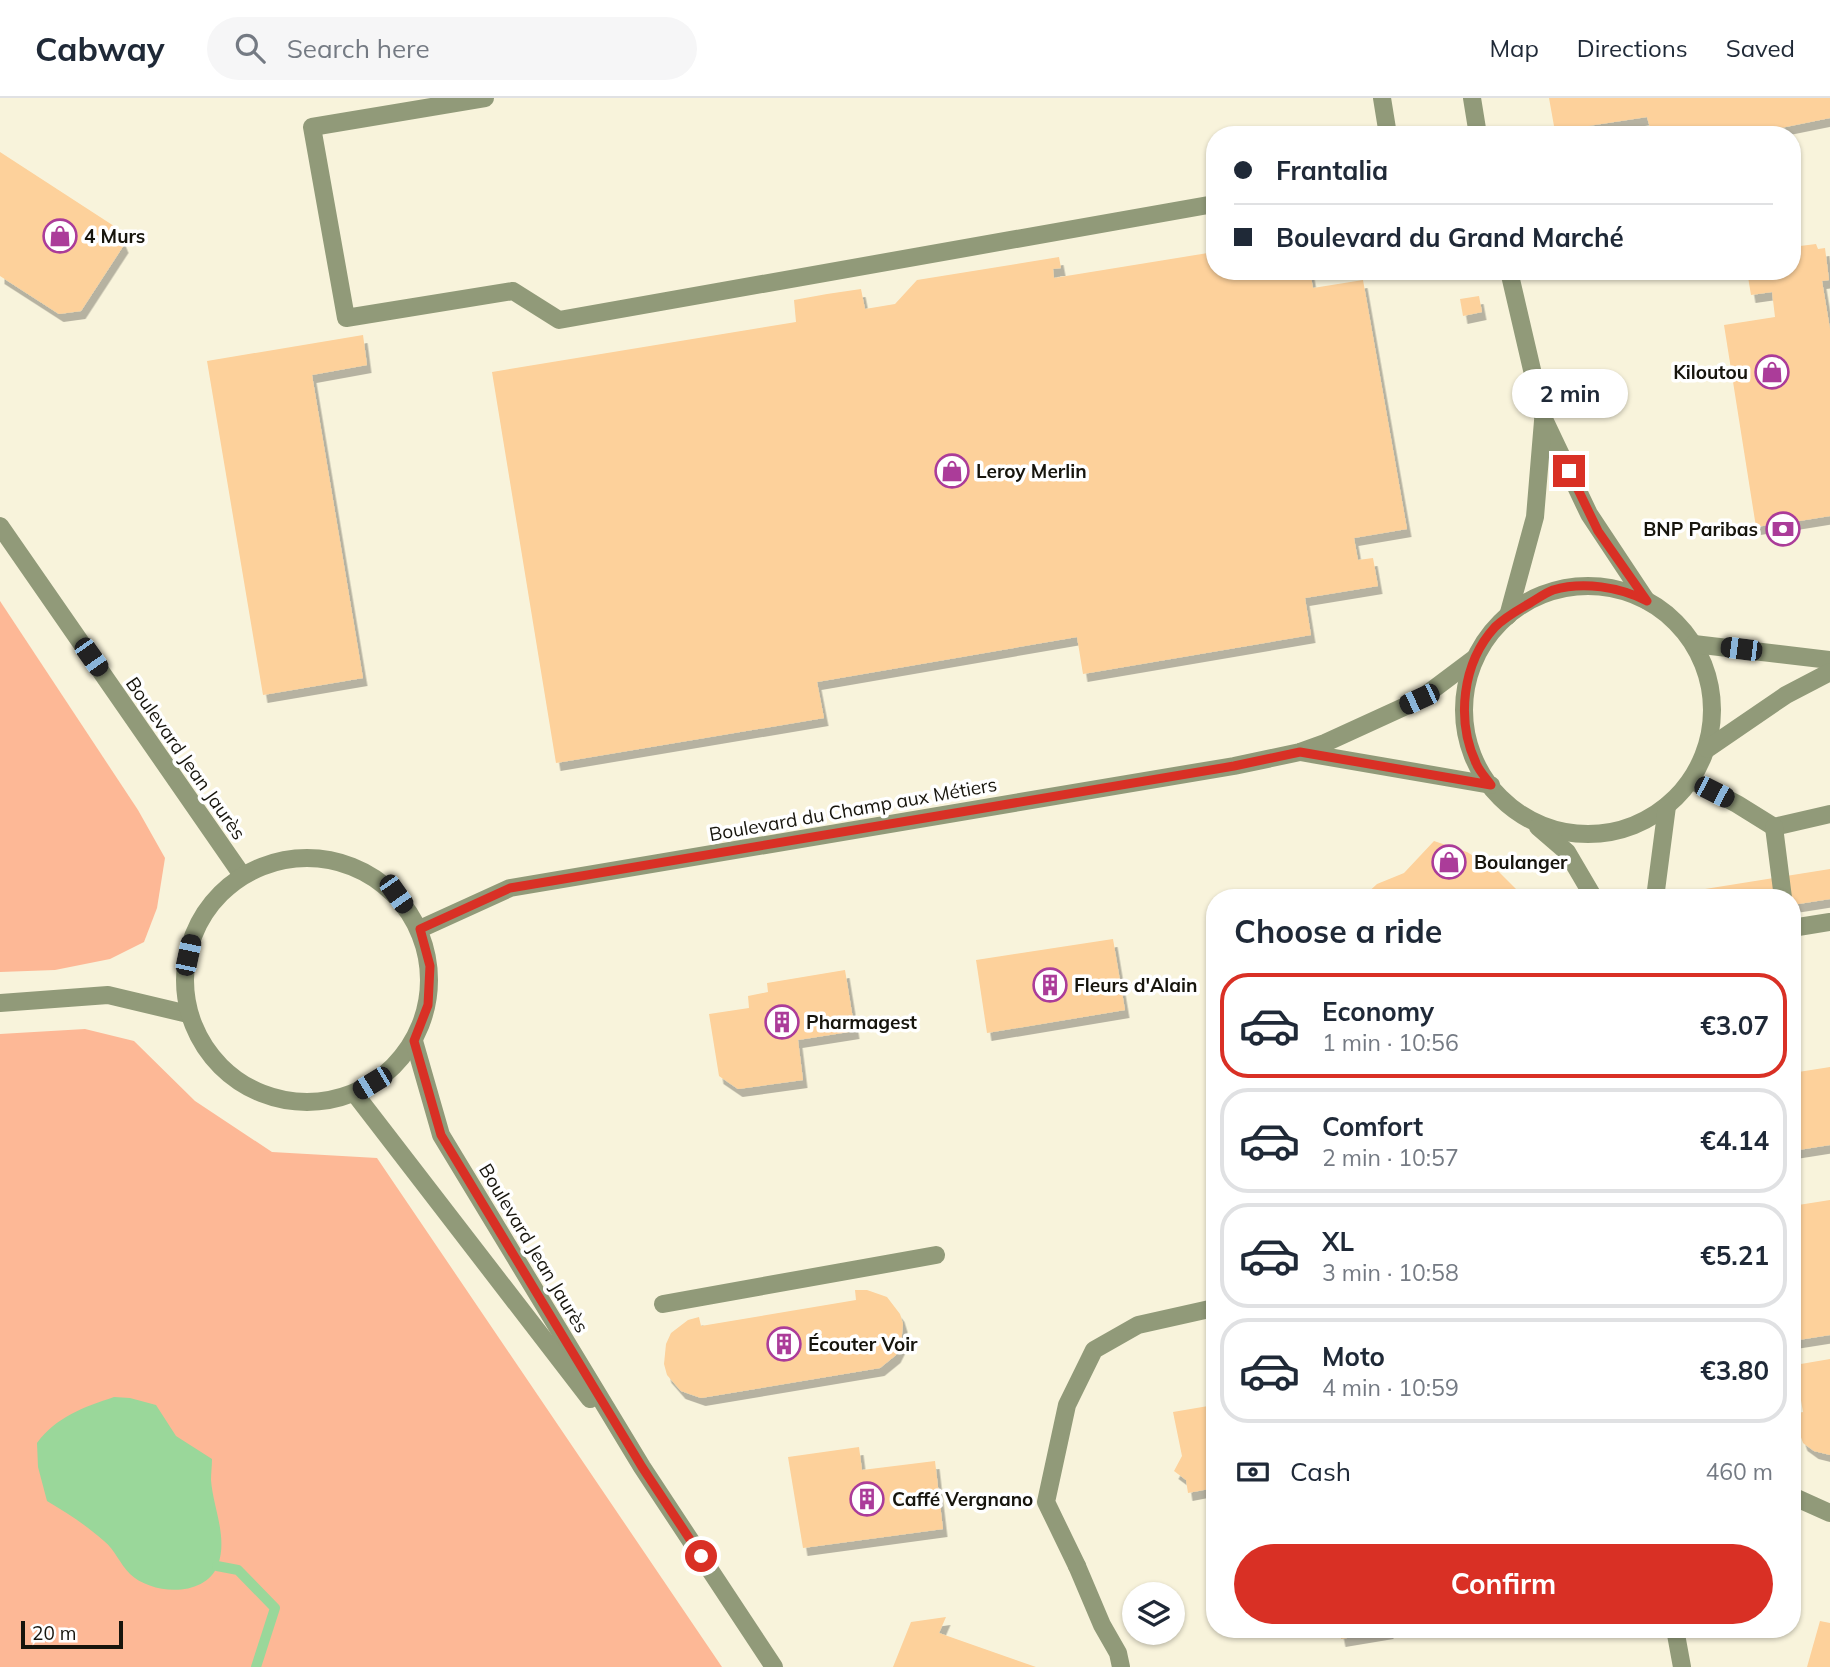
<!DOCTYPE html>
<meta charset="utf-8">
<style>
body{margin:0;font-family:Mulish,sans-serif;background:#f6f6f7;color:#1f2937;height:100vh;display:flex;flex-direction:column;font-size:26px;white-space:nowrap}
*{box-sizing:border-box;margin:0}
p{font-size:23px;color:#747a83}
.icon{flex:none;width:38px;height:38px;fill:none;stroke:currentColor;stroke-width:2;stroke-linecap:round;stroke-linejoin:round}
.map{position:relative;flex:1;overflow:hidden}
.side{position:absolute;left:1206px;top:791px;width:595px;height:749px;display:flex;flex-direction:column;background:#fff;border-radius:28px;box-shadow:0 2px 5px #0004}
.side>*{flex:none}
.banner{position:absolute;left:1206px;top:28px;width:595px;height:154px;border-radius:28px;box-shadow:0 2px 5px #0004;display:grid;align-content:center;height:154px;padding:0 28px;background:#fff}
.fabs{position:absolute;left:1122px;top:1484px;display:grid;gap:14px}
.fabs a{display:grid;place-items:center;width:63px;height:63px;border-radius:50%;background:#fff;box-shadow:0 2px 5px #0004;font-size:35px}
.scale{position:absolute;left:21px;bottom:18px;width:102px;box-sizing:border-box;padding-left:7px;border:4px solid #17150d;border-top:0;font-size:19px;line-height:24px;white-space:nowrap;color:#17150d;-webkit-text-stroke:5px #fff;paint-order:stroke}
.end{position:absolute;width:32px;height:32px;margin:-16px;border:9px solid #d93025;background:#fff;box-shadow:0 0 0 4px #fff}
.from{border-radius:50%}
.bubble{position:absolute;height:49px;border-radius:24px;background:#fff;box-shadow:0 2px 5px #0004;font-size:23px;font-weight:700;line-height:49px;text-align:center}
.car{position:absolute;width:21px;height:42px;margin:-21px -10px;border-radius:9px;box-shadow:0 0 5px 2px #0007;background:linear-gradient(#222 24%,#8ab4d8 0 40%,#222 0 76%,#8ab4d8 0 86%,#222 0)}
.banner b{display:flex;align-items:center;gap:24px;height:66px;font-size:26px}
.banner b+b{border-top:2px solid #e0e1e3}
.banner i{width:18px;height:18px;background:#1f2937}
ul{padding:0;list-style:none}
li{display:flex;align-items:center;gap:21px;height:105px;margin:0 14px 10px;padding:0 14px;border:4px solid #e0e1e3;border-radius:28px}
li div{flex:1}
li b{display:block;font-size:26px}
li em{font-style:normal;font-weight:700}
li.on{border-color:#d93025}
li>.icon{width:63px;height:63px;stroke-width:1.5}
h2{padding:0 28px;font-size:32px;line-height:84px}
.pay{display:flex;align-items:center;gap:18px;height:77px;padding:0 28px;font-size:26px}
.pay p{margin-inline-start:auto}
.action{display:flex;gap:14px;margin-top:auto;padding:14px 28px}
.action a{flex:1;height:80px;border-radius:42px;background:#d93025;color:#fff;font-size:28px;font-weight:700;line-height:80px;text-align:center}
header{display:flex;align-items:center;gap:42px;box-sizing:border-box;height:98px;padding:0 35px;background:#fff;border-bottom:2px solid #e0e1e3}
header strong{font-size:33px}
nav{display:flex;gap:38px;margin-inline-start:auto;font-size:24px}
.search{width:490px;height:63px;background:#f6f6f7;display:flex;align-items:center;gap:18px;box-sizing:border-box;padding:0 24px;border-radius:38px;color:#747a83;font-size:26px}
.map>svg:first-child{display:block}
.green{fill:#fdb896}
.water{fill:#9ad79a}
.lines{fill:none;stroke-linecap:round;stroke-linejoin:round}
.stream{stroke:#9ad79a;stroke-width:10}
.building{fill:#fdd19b;filter:url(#shadow)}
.service{stroke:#919a79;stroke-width:18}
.minor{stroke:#919a79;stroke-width:18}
.tertiary{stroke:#919a79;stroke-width:18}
.route{stroke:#d93025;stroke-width:9}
.labels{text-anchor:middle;stroke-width:7;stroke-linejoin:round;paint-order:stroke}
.poi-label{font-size:19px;font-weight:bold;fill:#17150d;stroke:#fff;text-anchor:start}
.street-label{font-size:19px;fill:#17150d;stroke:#fff}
</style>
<header>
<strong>Cabway</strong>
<div class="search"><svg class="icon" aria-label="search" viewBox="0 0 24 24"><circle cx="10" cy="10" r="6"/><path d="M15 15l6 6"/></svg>Search here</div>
<nav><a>Map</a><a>Directions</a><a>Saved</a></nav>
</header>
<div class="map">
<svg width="1830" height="1569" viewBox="0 0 1830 1569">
<defs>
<filter id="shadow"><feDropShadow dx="4.5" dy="8" stdDeviation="0" flood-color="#0004"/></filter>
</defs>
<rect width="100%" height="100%" fill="#f8f3db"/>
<g class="green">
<polygon points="0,503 138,712 165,760 157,810 144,844 110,861 55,872 0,874"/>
<polygon points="85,931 134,943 195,1003 272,1054 377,1060 722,1569 0,1569 0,936"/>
</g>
<path class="water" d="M114,1299L130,1300L156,1307L176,1338L212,1361C212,1368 211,1375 211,1382C213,1409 228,1439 218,1467C205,1500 152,1497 130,1476C120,1466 115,1452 104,1443C86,1427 67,1415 47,1403L38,1369L37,1345C56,1319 84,1309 114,1299Z"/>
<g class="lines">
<polyline class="stream" points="217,1468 238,1472 275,1510 256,1569"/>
</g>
<g class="building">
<polygon points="1549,0 1830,0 1830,20 1771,32 1650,30 1647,19 1588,28 1554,28"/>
<polygon points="0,54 117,130 124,147 81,213 59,216 0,178"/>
<polygon points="1816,146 1818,151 1825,150 1829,182 1822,183 1830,231 1830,418 1793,424 1794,429 1791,434 1775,437 1770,433 1769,427 1756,429 1724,227 1775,219 1772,194 1751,197 1747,173 1792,173 1792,149"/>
<polygon points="1214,154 1214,173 1310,173 1313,190 1363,182 1407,431 1354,440 1358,462 1373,460 1378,488 1305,500 1311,537 1083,576 1077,539 817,584 824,620 556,665 492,274 796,224 794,202 827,196 861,191 865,211 895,206 917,182 1059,159 1061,170 1053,171 1054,180"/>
<polygon points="1479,198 1482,214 1463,218 1460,201"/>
<polygon points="363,237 367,267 312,277 363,580 263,597 207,263"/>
<polygon points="1434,743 1467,754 1499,774 1525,800 1362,800 1377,786 1404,775"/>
<polygon points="1830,771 1830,801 1792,807 1792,800 1706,800 1705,791"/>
<polygon points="1113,841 1125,912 987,935 976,862"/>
<polygon points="845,872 855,933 798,942 803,982 738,991 719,978 709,916 749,910 748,898 768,894 767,885"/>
<polygon points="1830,969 1830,1047 1792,1053 1792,975"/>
<polygon points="1830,1102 1830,1237 1792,1243 1792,1139 1797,1139 1792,1108"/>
<polygon points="855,1192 867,1192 887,1199 900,1216 903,1226 901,1247 896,1257 880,1270 701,1300 681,1293 667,1277 664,1266 666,1246 671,1235 688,1222 699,1219 701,1228 856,1202"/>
<polygon points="1830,1261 1830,1357 1814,1353 1803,1345 1793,1316 1803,1314 1795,1267"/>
<polygon points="1214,1307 1214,1390 1188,1395 1186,1382 1174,1373 1182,1358 1173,1314"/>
<polygon points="859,1349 862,1372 935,1363 943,1431 803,1450 788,1359"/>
<polygon points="946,1519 939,1535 1036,1569 893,1569 911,1524"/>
<polygon points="1820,1523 1830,1525 1830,1569 1807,1569"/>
<polygon points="1339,1531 1389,1531 1389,1533 1341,1541"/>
</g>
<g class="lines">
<g class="service">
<polyline points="485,0 312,29 346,220 513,193 559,222 1214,106"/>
<polyline points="1382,0 1388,37"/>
<polyline points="1691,682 1737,706 1774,729 1830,716"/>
<polyline points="1774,729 1783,800"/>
<polyline points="1792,830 1830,824"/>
<polyline points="663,1206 936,1157"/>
<polyline points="1077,1468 1102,1527 1118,1555 1121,1569"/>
<polyline points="1675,1531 1682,1569"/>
</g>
<g class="minor">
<polyline points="1472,0 1478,37"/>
<polyline points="1509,173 1543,319 1589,416 1646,502"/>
<circle cx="1588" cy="612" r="124"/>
<polyline points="1508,518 1535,419 1543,323"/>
<polyline points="1694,546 1830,562"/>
<polyline points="1707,651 1786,597 1830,574"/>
<polyline points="1300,654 1491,687"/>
<polyline points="1538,729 1567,754 1594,800"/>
<polyline points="1655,800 1667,708"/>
<polyline points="420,831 510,790 1234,668 1300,654 1325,645 1419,602 1475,560"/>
<polyline points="0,905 108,897 188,916"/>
<polyline points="1792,1398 1830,1415"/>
<polyline points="1077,1468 1046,1404 1067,1307 1094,1252 1138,1227 1214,1210"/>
</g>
<g class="tertiary">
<polyline points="0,428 242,777"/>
<circle cx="307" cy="882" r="122"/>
<polyline points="414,943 441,1037 642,1369 774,1569"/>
<polyline points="355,996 590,1301"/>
</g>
</g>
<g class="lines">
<path class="route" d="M701,1458L642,1369L441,1037L414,943L428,907L430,868L420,831L510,790L1234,668L1300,654L1491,687C1486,680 1479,673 1476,665C1456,622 1462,565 1495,529C1505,519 1518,512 1530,505C1537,501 1545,495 1553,492C1583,483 1620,489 1647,503L1598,433L1569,373"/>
</g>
<defs>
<symbol id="shop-ring" viewBox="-11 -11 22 22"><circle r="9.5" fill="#fff" stroke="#ab3c99" stroke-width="1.5"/><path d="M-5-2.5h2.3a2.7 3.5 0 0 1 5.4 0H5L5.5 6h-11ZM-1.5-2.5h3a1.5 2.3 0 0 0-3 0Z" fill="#ab3c99"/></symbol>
<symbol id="bank-ring" viewBox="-11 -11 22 22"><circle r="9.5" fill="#fff" stroke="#ab3c99" stroke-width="1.5"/><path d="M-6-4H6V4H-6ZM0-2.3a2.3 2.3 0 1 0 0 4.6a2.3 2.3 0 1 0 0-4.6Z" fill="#ab3c99"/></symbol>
<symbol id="building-ring" viewBox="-11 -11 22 22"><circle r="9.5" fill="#fff" stroke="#ab3c99" stroke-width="1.5"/><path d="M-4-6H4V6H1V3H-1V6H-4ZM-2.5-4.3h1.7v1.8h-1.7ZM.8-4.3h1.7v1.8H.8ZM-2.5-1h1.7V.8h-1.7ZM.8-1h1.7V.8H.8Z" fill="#ab3c99"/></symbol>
</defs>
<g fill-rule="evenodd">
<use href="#shop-ring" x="41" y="119" width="38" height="38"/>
<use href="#shop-ring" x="1753" y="255" width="38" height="38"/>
<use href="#shop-ring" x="933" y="354" width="38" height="38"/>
<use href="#bank-ring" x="1764" y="412" width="38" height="38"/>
<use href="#shop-ring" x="1430" y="745" width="38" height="38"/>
<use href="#building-ring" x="1031" y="868" width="38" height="38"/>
<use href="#building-ring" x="763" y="905" width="38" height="38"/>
<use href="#building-ring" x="765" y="1227" width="38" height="38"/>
<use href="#building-ring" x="848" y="1382" width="38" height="38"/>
</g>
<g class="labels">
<g class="poi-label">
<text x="84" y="145">4 Murs</text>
<text x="1748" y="281" text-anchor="end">Kiloutou</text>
<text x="976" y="380">Leroy Merlin</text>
<text x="1758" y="438" text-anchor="end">BNP Paribas</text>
<text x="1474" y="771">Boulanger</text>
<text x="1074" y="894">Fleurs d'Alain</text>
<text x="806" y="931">Pharmagest</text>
<text x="808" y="1253">Écouter Voir</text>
<text x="892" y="1408">Caffé Vergnano</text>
</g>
<g class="street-label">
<text transform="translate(186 660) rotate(55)" y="7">Boulevard Jean Jaurès</text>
<text transform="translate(853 711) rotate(-10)" y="7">Boulevard du Champ aux Métiers</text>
<text transform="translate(534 1150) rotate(59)" y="7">Boulevard Jean Jaurès</text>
</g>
</g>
</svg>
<div class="fabs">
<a><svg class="icon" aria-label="layers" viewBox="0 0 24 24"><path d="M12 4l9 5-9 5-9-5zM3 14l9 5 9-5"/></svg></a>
</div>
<div class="scale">20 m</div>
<i class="end from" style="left:701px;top:1458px"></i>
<i class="end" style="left:1569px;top:373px"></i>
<div class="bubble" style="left:1512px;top:271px;width:116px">2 min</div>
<i class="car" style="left:1741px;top:551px;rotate:277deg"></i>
<i class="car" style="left:91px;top:559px;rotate:145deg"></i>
<i class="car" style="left:1419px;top:601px;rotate:245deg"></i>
<i class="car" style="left:1714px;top:694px;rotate:117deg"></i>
<i class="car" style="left:396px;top:796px;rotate:145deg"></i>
<i class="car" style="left:188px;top:857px;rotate:12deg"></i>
<i class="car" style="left:372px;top:985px;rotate:239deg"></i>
<div class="banner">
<b><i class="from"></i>Frantalia</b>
<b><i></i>Boulevard du Grand Marché</b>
</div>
<section class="side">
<h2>Choose a ride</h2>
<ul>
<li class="on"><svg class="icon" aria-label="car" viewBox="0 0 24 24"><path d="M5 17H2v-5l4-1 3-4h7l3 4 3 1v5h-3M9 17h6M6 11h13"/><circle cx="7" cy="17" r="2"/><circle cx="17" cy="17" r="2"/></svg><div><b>Economy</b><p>1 min · 10:56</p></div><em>€3.07</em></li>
<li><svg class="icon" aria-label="car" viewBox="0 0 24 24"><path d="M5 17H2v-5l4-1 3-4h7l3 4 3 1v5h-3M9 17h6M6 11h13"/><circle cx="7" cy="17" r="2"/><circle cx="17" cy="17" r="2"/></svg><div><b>Comfort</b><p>2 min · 10:57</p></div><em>€4.14</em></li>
<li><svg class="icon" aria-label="car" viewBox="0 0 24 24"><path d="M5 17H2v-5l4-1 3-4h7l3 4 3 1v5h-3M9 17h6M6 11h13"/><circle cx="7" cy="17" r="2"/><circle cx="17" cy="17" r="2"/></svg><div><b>XL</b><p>3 min · 10:58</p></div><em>€5.21</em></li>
<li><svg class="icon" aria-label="car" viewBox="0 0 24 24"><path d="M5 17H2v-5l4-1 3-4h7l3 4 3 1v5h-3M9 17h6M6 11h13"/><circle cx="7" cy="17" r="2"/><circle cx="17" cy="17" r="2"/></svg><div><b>Moto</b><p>4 min · 10:59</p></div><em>€3.80</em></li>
</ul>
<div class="pay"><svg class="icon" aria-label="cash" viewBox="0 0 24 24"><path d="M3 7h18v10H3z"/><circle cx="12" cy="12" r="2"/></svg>Cash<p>460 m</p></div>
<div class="action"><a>Confirm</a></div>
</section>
</div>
